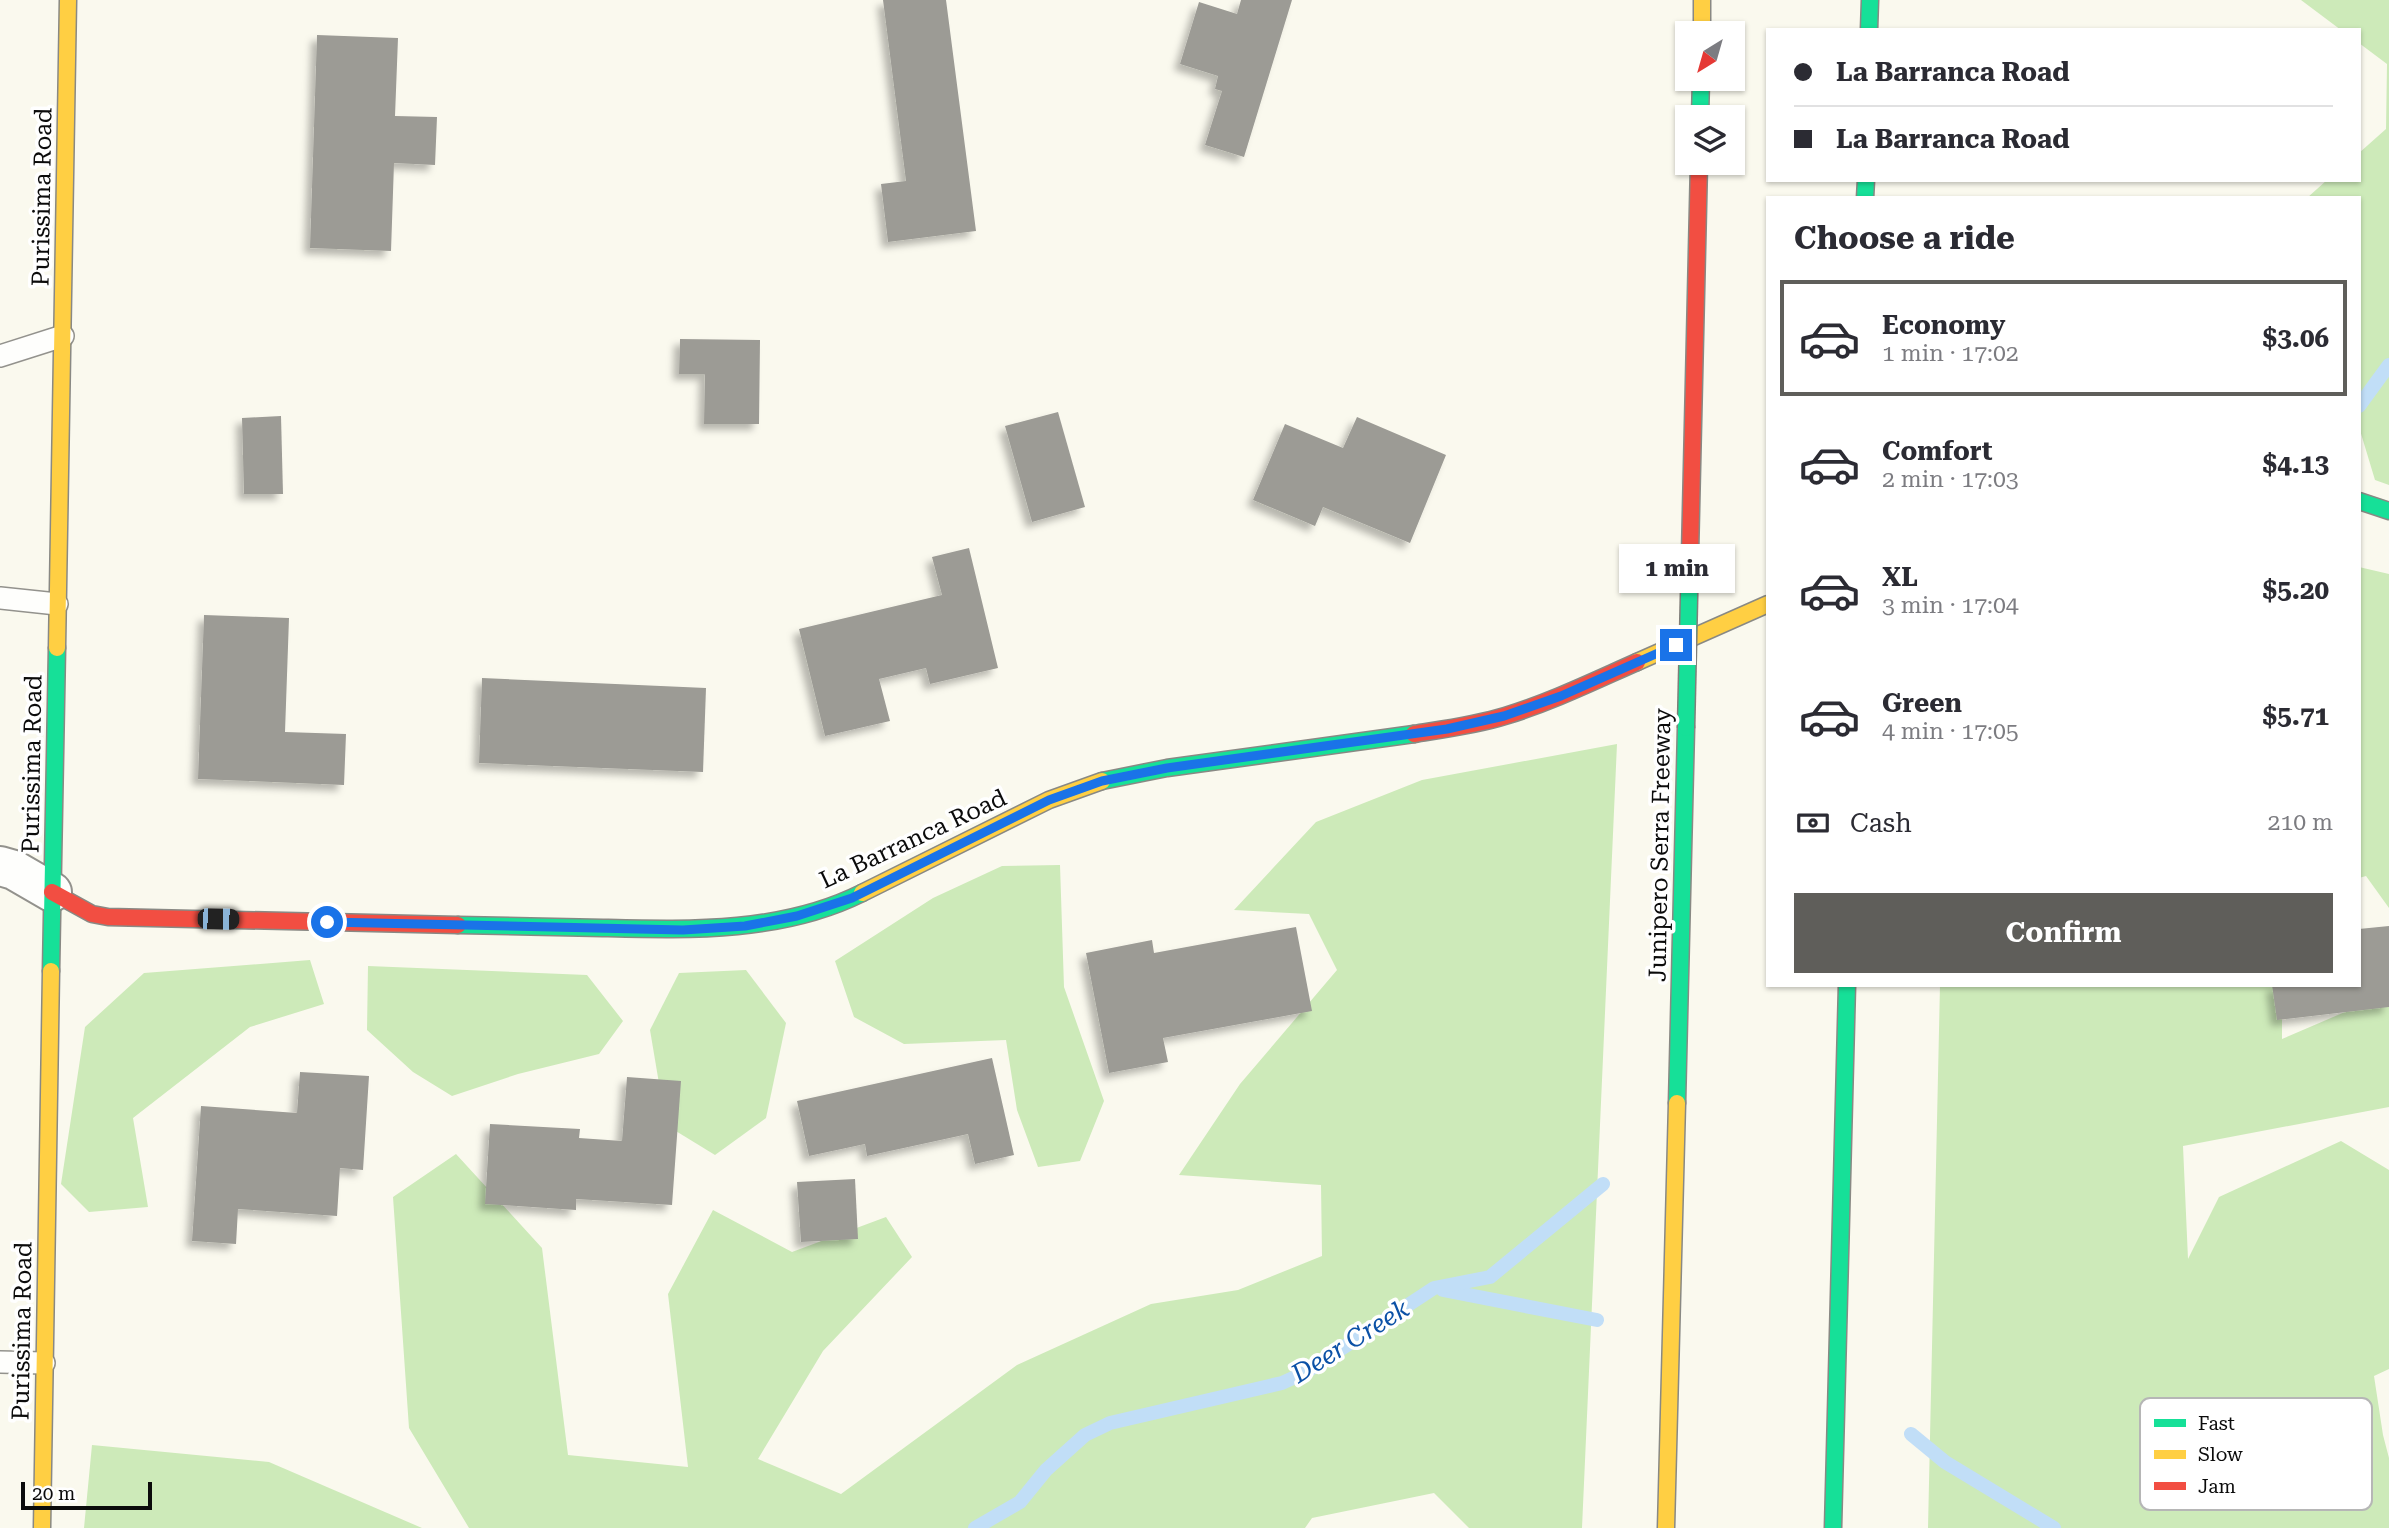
<!DOCTYPE html>
<meta charset="utf-8">
<style>
body{margin:0;font-family:"Roboto Serif",serif;background:#f7f7f7;color:#2b2b33;height:100vh;display:flex;flex-direction:column;font-size:26px;white-space:nowrap}
*{box-sizing:border-box;margin:0}
p{font-size:23px;color:#7c7c81}
.icon{flex:none;width:38px;height:38px;fill:none;stroke:currentColor;stroke-width:2;stroke-linecap:round;stroke-linejoin:round}
.map{position:relative;flex:1;overflow:hidden}
.sheet{position:absolute;left:1766px;top:196px;width:595px;height:791px;display:flex;flex-direction:column;background:#fff;border-radius:0px;box-shadow:0 2px 5px #0004}
.sheet>*{flex:none}
.guide{position:absolute;left:1766px;top:28px;width:595px;height:154px;border-radius:0px;box-shadow:0 2px 5px #0004;display:grid;align-content:center;height:154px;padding:0 28px;background:#fff}
.needle{width:46px;rotate:217deg}
.controls{position:absolute;left:1675px;top:21px;display:grid;gap:14px}
.controls a{display:grid;place-items:center;width:70px;height:70px;border-radius:0px;background:#fff;box-shadow:0 2px 5px #0004;font-size:35px}
.scale{position:absolute;left:21px;bottom:18px;width:131px;box-sizing:border-box;padding-left:7px;border:4px solid #0b0b0b;border-top:0;font-size:19px;line-height:24px;white-space:nowrap;color:#0b0b0b;-webkit-text-stroke:5px #fff;paint-order:stroke}
.end{position:absolute;width:32px;height:32px;margin:-16px;border:9px solid #1a73e8;background:#fff;box-shadow:0 0 0 4px #fff}
.from{border-radius:50%}
.bubble{position:absolute;height:49px;border-radius:0px;background:#fff;box-shadow:0 2px 5px #0004;font-size:23px;font-weight:700;line-height:49px;text-align:center}
.car{position:absolute;width:21px;height:42px;margin:-21px -10px;border-radius:9px;box-shadow:0 0 5px 2px #0007;background:linear-gradient(#222 24%,#8ab4d8 0 40%,#222 0 76%,#8ab4d8 0 86%,#222 0)}
.guide b{display:flex;align-items:center;gap:24px;height:66px;font-size:26px}
.guide b+b{border-top:2px solid #e1e1e2}
.guide i{width:18px;height:18px;background:#2b2b33}
ul{padding:0;list-style:none}
li{display:flex;align-items:center;gap:21px;height:116px;margin:0 14px 10px;padding:0 14px;border:4px solid transparent;border-radius:0px}
li div{flex:1}
li b{display:block;font-size:26px}
li em{font-style:normal;font-weight:700}
li.selected{border-color:#5f5e5a}
li>.icon{width:63px;height:63px;stroke-width:1.5}
h2{padding:0 28px;font-size:32px;line-height:84px}
.pay{display:flex;align-items:center;gap:18px;height:77px;padding:0 28px;font-size:26px}
.pay p{margin-inline-start:auto}
.action{display:flex;gap:14px;margin-top:auto;padding:14px 28px}
.action a{flex:1;height:80px;border-radius:0px;background:#5f5e5a;color:#fff;font-size:28px;font-weight:700;line-height:80px;text-align:center}
.map>svg:first-child{display:block}
.forest{fill:#cdeab9}
.lines{fill:none;stroke-linecap:round;stroke-linejoin:round}
.stream{stroke:#c1def7;stroke-width:14}
.building{fill:#9c9b95;filter:url(#shadow)}
.lane-casing{stroke:#93928d;stroke-width:24}
.street-casing{stroke:#93928d;stroke-width:42}
.fast-casing{stroke:#898984;stroke-width:19}
.slow-casing{stroke:#898984;stroke-width:19}
.jam-casing{stroke:#898984;stroke-width:19}
.lane{stroke:#fefefc;stroke-width:21}
.street{stroke:#fefefc;stroke-width:38}
.fast{stroke:#16e098;stroke-width:16}
.slow{stroke:#ffcf43;stroke-width:16}
.jam{stroke:#f24e42;stroke-width:16}
.fast-bridge-casing{stroke:#807f7a;stroke-width:19;stroke-linecap:butt}
.fast-bridge{stroke:#16e098;stroke-width:16}
.route{stroke:#1a73e8;stroke-width:9}
.labels{text-anchor:middle;stroke-width:7;stroke-linejoin:round;paint-order:stroke}
.street-label{font-size:24px;fill:#0b0b0b;stroke:#fff}
.water-label{font-size:26px;font-style:italic;fill:#0b51a6;stroke:#fff}
.key{fill:#fff;stroke:#b6b6b6;stroke-width:2}
.key-label{font-size:19px;fill:#0b0b0b}
</style>
<div class="map">
<svg width="2389" height="1528" viewBox="0 0 2389 1528">
<defs>
<filter id="shadow"><feDropShadow dx="-6" dy="6" stdDeviation="3.5" flood-color="#0004"/></filter>
</defs>
<rect width="100%" height="100%" fill="#faf9ee"/>
<g class="forest">
<polygon points="2301,0 2389,0 2389,485 2375,480 2359,427 2359,198 2307,198 2327,180 2359,180 2359,153 2386,129 2387,64 2359,43 2359,30 2341,30"/>
<polygon points="2359,567 2389,574 2389,908 2366,876 2359,878"/>
<polygon points="1617,744 1582,1528 1469,1528 1434,1493 1312,1518 1305,1528 469,1528 409,1428 393,1197 456,1154 542,1248 568,1455 688,1467 668,1294 713,1210 792,1252 886,1217 912,1257 823,1351 758,1459 841,1494 1017,1365 1151,1304 1238,1290 1322,1256 1321,1185 1179,1175 1240,1084 1337,970 1309,914 1234,910 1316,822 1422,780"/>
<polygon points="1060,865 1064,987 1104,1101 1080,1161 1038,1167 1017,1110 1006,1040 904,1044 854,1017 835,961 933,898 1002,866"/>
<polygon points="310,960 324,1004 250,1027 133,1118 148,1207 89,1212 61,1184 85,1027 144,973"/>
<polygon points="368,966 587,975 623,1021 599,1054 518,1074 452,1096 413,1072 367,1030"/>
<polygon points="746,970 786,1023 766,1118 715,1155 666,1125 650,1030 679,973"/>
<polygon points="1940,985 2282,985 2282,1039 2389,993 2389,1107 2183,1146 2188,1259 2219,1197 2341,1141 2389,1170 2389,1369 2374,1376 2383,1435 2389,1458 2389,1528 1928,1528"/>
<polygon points="92,1445 269,1462 422,1528 84,1528"/>
</g>
<g class="lines">
<g class="stream">
<polyline points="2359,406 2389,365"/>
<polyline points="1443,1290 1597,1320"/>
<polyline points="1911,1434 1945,1462 2054,1528"/>
<polyline points="975,1528 1020,1502 1046,1470 1085,1435 1110,1423 1282,1383 1306,1372 1434,1288 1490,1277 1603,1184"/>
</g>
</g>
<g class="building">
<polygon points="883,0 946,0 976,231 888,242 881,184 906,181"/>
<polygon points="1241,0 1292,0 1244,157 1205,145 1222,91 1215,89 1218,76 1180,64 1199,2 1237,14"/>
<polygon points="317,35 398,38 395,116 437,117 435,165 394,163 391,251 310,248"/>
<polygon points="680,339 760,340 759,424 704,424 705,374 679,374"/>
<polygon points="1058,412 1085,507 1032,522 1005,426"/>
<polygon points="281,416 283,494 244,494 242,418"/>
<polygon points="1357,417 1446,455 1410,543 1323,507 1315,526 1253,500 1285,424 1343,448"/>
<polygon points="969,548 998,668 930,684 926,668 879,679 890,721 825,736 799,629 942,595 932,557"/>
<polygon points="204,615 289,618 285,732 346,734 344,785 198,779"/>
<polygon points="482,678 706,688 703,772 479,763"/>
<polygon points="2389,926 2389,1007 2277,1020 2272,985 2359,985 2359,929"/>
<polygon points="1296,927 1312,1011 1163,1038 1168,1062 1109,1073 1086,953 1152,940 1154,953"/>
<polygon points="992,1058 1014,1155 975,1164 968,1134 867,1156 865,1144 809,1156 797,1101"/>
<polygon points="300,1072 369,1076 363,1170 340,1168 337,1216 238,1209 236,1244 192,1241 201,1106 297,1113"/>
<polygon points="627,1077 681,1081 672,1205 576,1199 576,1210 485,1204 490,1124 580,1129 579,1138 622,1141"/>
<polygon points="855,1179 858,1239 801,1242 797,1182"/>
</g>
<g class="lines">
<defs>
<g id="lane">
<polyline points="0,356 63,336"/>
<polyline points="0,598 57,604"/>
<polyline points="0,1362 44,1363"/>
</g>
<polyline id="street" points="0,866 14,870 52,892"/>
<g id="fast">
<polyline points="1869,30 1870,0"/>
<polyline points="1700,117 1701,79"/>
<polyline points="1865,198 1866,180"/>
<polyline points="2359,501 2389,511"/>
<polyline points="1102,781 1167,768 1414,734"/>
<path d="M458,925C506,926 555,927 603,928C689,930 782,933 862,893"/>
<polyline points="51,971 57,648"/>
<polyline points="1677,1103 1686,728"/>
<polyline points="1833,1528 1847,985"/>
</g>
<g id="slow">
<polyline points="1702,0 1702,33"/>
<polyline points="57,648 68,0"/>
<polyline points="1637,662 1768,604"/>
<polyline points="862,893 1049,800 1102,781"/>
<polyline points="42,1528 51,971"/>
<polyline points="1666,1528 1677,1103"/>
</g>
<g id="jam">
<polyline points="1690,554 1699,163"/>
<path d="M1414,734C1445,729 1476,725 1505,716C1551,702 1594,681 1637,662"/>
<polyline points="52,892 92,914 108,917 458,925"/>
</g>
</defs>
<use href="#lane" class="lane-casing"/>
<use href="#street" class="street-casing"/>
<use href="#fast" class="fast-casing"/>
<use href="#slow" class="slow-casing"/>
<use href="#jam" class="jam-casing"/>
<use href="#lane" class="lane"/>
<use href="#street" class="street"/>
<use href="#fast" class="fast"/>
<use href="#slow" class="slow"/>
<use href="#jam" class="jam"/>
<defs>
<polyline id="fast-bridge" points="1686,728 1690,554"/>
</defs>
<use href="#fast-bridge" class="fast-bridge-casing"/>
<use href="#fast-bridge" class="fast-bridge"/>
</g>
<g class="lines">
<polyline class="route" points="327,922 683,930 745,926 797,916 852,898 1049,800 1102,781 1167,768 1447,729 1504,716 1561,696 1676,645"/>
</g>
<g class="labels">
<g class="street-label">
<text transform="translate(42 197) rotate(-89)" y="8">Purissima Road</text>
<text transform="translate(32 764) rotate(-89)" y="8">Purissima Road</text>
<text transform="translate(913 839) rotate(-25)" y="8">La Barranca Road</text>
<text transform="translate(1660 845) rotate(-89)" y="8">Junipero Serra Freeway</text>
<text transform="translate(22 1331) rotate(-89)" y="8">Purissima Road</text>
</g>
<g class="water-label">
<text transform="translate(1350 1341) rotate(-32)" y="9">Deer Creek</text>
</g>
</g>
<rect x="2140" y="1398" width="232" height="112" rx="10" class="key"/>
<rect x="2154" y="1419" width="32" height="8" fill="#16e098"/>
<rect x="2154" y="1450" width="32" height="9" fill="#ffcf43"/>
<rect x="2154" y="1482" width="32" height="8" fill="#f24e42"/>
<g class="key-label">
<text x="2198" y="1430">Fast</text>
<text x="2198" y="1461">Slow</text>
<text x="2198" y="1493">Jam</text>
</g>
</svg>
<div class="controls">
<a><svg class="needle" viewBox="-14 -14 28 28"><path d="M0-13l5 13h-10z" fill="#e53935"/><path d="M0 13l5-13h-10z" fill="#7c7c81"/></svg></a>
<a><svg class="icon" aria-label="layers" viewBox="0 0 24 24"><path d="M12 4l9 5-9 5-9-5zM3 14l9 5 9-5"/></svg></a>
</div>
<div class="scale">20 m</div>
<i class="end from" style="left:327px;top:922px"></i>
<i class="end" style="left:1676px;top:645px"></i>
<div class="bubble" style="left:1619px;top:544px;width:116px">1 min</div>
<i class="car" style="left:218px;top:919px;rotate:91deg"></i>
<div class="guide">
<b><i class="from"></i>La Barranca Road</b>
<b><i></i>La Barranca Road</b>
</div>
<section class="sheet">
<h2>Choose a ride</h2>
<ul>
<li class="selected"><svg class="icon" aria-label="car" viewBox="0 0 24 24"><path d="M5 17H2v-5l4-1 3-4h7l3 4 3 1v5h-3M9 17h6M6 11h13"/><circle cx="7" cy="17" r="2"/><circle cx="17" cy="17" r="2"/></svg><div><b>Economy</b><p>1 min · 17:02</p></div><em>$3.06</em></li>
<li><svg class="icon" aria-label="car" viewBox="0 0 24 24"><path d="M5 17H2v-5l4-1 3-4h7l3 4 3 1v5h-3M9 17h6M6 11h13"/><circle cx="7" cy="17" r="2"/><circle cx="17" cy="17" r="2"/></svg><div><b>Comfort</b><p>2 min · 17:03</p></div><em>$4.13</em></li>
<li><svg class="icon" aria-label="car" viewBox="0 0 24 24"><path d="M5 17H2v-5l4-1 3-4h7l3 4 3 1v5h-3M9 17h6M6 11h13"/><circle cx="7" cy="17" r="2"/><circle cx="17" cy="17" r="2"/></svg><div><b>XL</b><p>3 min · 17:04</p></div><em>$5.20</em></li>
<li><svg class="icon" aria-label="car" viewBox="0 0 24 24"><path d="M5 17H2v-5l4-1 3-4h7l3 4 3 1v5h-3M9 17h6M6 11h13"/><circle cx="7" cy="17" r="2"/><circle cx="17" cy="17" r="2"/></svg><div><b>Green</b><p>4 min · 17:05</p></div><em>$5.71</em></li>
</ul>
<div class="pay"><svg class="icon" aria-label="cash" viewBox="0 0 24 24"><path d="M3 7h18v10H3z"/><circle cx="12" cy="12" r="2"/></svg>Cash<p>210 m</p></div>
<div class="action"><a>Confirm</a></div>
</section>
</div>
